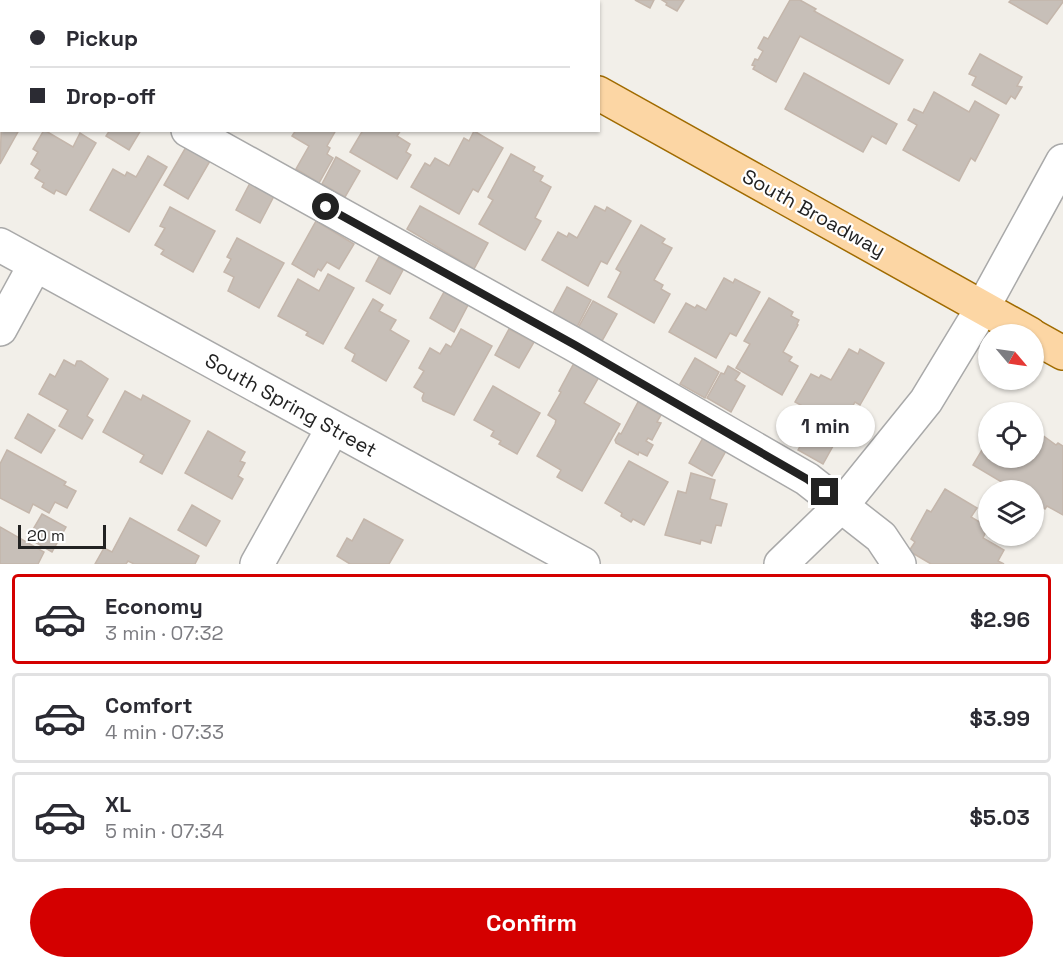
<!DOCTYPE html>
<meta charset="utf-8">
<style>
body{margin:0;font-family:"Space Grotesk",sans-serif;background:#f2f2f3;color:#2b2b33;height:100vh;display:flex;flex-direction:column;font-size:22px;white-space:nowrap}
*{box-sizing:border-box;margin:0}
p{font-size:20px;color:#7c7c81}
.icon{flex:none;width:33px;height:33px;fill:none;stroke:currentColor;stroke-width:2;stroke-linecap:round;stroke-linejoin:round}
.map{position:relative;height:564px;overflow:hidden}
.details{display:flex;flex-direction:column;background:#fff;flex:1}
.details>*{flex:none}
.top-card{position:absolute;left:0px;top:0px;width:600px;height:132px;box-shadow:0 2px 4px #0004;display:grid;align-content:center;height:132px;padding:0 30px;background:#fff}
.needle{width:39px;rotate:119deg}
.buttons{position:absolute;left:978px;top:324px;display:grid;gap:12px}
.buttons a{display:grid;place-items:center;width:66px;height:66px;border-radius:50%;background:#fff;box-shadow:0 2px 4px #0004;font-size:30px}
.scale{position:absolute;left:18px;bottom:15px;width:88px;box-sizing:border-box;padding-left:6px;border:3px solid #222;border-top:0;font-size:16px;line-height:21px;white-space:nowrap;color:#222;-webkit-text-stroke:4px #fff;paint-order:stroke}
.end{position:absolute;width:27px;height:27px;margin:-14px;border:8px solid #222;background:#fff;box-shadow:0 0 0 3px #fff}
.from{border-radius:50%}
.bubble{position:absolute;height:42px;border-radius:21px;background:#fff;box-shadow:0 2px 4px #0004;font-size:20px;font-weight:700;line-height:42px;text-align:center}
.top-card b{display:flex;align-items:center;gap:21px;height:57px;font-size:22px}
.top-card b+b{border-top:2px solid #e1e1e2}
.top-card i{width:15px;height:15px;background:#2b2b33}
ul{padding:10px 0 0;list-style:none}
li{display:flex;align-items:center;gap:18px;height:90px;margin:0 12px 9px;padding:0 18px;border:3px solid #e1e1e2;border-radius:6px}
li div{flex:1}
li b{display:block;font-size:22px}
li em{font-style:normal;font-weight:700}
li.active{border-color:#d40000}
li>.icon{width:54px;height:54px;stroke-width:1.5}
.cta{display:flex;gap:12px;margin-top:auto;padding:12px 30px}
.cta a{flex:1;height:69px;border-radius:36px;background:#d40000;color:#fff;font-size:24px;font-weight:700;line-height:69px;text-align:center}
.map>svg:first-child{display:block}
.building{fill:#c7bfb8;stroke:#c4b6ab;stroke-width:1.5}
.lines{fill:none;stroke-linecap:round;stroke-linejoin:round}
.minor-casing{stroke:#a9a9a9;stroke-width:36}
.major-casing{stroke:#a06b00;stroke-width:36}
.minor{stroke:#fff;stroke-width:33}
.major{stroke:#fcd6a4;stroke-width:33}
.route{stroke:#222;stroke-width:8}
.labels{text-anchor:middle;stroke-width:4.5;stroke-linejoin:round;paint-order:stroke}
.street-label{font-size:20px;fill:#222;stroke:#fff}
</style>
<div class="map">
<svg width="1063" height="564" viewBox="0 0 1063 564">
<rect width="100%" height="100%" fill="#f2efe9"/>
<g class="building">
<polygon points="105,0 160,0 104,2"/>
<polygon points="206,0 247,0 250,2 205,2"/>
<polygon points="635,0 654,0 650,8"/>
<polygon points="662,0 684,0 677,11 666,5 667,3"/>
<polygon points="790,0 800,0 816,9 814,11 903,60 889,84 800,36 776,82 753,69 755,66 752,65 755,59 758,60 763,51 758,48 764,37 768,39"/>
<polygon points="1011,0 1063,0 1063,2 1047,24 1009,2"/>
<polygon points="0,43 2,44 0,78"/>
<polygon points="980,54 1022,77 1017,86 1022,87 1015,99 1011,96 1006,104 972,85 976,77 969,74"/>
<polygon points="804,73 897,124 886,144 872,136 863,152 785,109"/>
<polygon points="934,92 969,112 975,101 999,115 975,161 971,158 959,181 903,150 917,125 908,120 914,109 923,113"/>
<polygon points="2,106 2,130 19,130 0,164"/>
<polygon points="44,130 73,147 80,133 96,143 66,195 56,190 54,194 42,187 44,183 35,178 40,170 31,164 38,152 33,149"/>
<polygon points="110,130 141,130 129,150 106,136"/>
<polygon points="296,130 336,130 327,146 330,148 327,154 333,158 319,183 296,169 309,146 292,136"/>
<polygon points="363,130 401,130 397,136 410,144 406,152 411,155 397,179 350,152"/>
<polygon points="474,131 503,148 478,192 473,189 459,214 411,187 425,163 430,166 435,158 449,166 464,138 469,141"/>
<polygon points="186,147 210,161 188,199 164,185"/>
<polygon points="511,154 535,167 533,171 543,176 540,181 551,187 535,218 541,221 525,250 479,224 493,200 488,197"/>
<polygon points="148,156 167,167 129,232 90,210 113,169 125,176 127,172 136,177"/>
<polygon points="336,157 360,171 345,197 322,184"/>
<polygon points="250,183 274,196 260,223 236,210"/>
<polygon points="420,206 488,243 474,269 407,229"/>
<polygon points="595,206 605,211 607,207 631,221 607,264 601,261 588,286 542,260 558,232 567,237 569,233 577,238"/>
<polygon points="170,207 215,231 193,272 161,254 164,250 155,245 165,228 160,226"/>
<polygon points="316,221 354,244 339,269 327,262 321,271 318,269 314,277 292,264"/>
<polygon points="641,225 665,239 662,243 672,248 654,280 663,285 661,289 670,294 654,323 608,297 621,272 616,269"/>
<polygon points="237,238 284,263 259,308 228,291 234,277 224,272 231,259 227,257"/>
<polygon points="379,257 403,270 390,294 366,281"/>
<polygon points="328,274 354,288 323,344 306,335 308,332 278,316 298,279 319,291"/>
<polygon points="724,278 733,283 735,279 760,292 736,336 730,333 716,358 669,332 686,303 695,308 697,305 706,310"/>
<polygon points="567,287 591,300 577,327 553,313"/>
<polygon points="444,292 468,305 454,332 430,318"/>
<polygon points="769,298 793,312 791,316 799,320 797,324 798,325 783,352 792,357 789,361 798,366 782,395 736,368 750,344 744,341"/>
<polygon points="373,299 383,305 379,311 396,320 390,330 409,341 386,381 352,361 355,354 345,348"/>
<polygon points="593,301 617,314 602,341 578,328"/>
<polygon points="461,329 492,346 454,415 423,401 422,398 424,393 414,387 424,371 419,368 430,348 440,354 446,344 451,347"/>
<polygon points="509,329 534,342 519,368 495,355"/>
<polygon points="849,349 858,354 860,349 884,363 860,405 855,402 841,427 839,426 834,435 838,437 823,464 798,450 813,424 816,426 821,416 795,402 811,374 819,378 821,375 831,380"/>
<polygon points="695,358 719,372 705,398 680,384"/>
<polygon points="64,360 75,366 77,361 81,361 108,379 87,416 93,420 82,439 59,426 68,410 39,394 50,374 55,377"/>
<polygon points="574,363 599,377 584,403 620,424 582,491 557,477 561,470 537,456 555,424 556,420 548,415 561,392 559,391"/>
<polygon points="728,366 740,373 735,380 745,386 731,412 707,398 721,373 724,374"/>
<polygon points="493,386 540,413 517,454 499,444 501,441 491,436 494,431 474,420"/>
<polygon points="125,391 141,400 143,395 190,421 162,474 140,462 144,455 103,432"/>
<polygon points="638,402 661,415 657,422 661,423 652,440 648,438 646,441 653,445 647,456 639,452 638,455 616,443 615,440 619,433 621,434"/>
<polygon points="28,414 55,430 41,453 15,438"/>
<polygon points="1034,429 1056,445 1058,443 1063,446 1063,515 1047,506 1045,509 1034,502 1034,490 1015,490 973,465 988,440 988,458 1034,458"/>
<polygon points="208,431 245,452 240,461 245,463 238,476 243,479 232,499 185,473"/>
<polygon points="704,436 727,449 712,476 689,463"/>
<polygon points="7,450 66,482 64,485 76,491 67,508 55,502 49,513 33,504 29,513 0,498 0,464"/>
<polygon points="629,461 668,482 644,525 633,519 631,522 621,516 622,513 605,503"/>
<polygon points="691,473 715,480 710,499 727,504 721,526 716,525 711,543 701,540 700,544 665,535 678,491 686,493"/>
<polygon points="945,489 977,508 971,517 988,527 983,538 1004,550 998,561 1004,564 931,564 909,551 915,542 911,539 927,510 931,512"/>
<polygon points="192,505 220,521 206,546 178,530"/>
<polygon points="42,514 66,527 52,552 28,538"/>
<polygon points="130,518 199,556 195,564 134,564 128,561 126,564 95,564 104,548 112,552"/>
<polygon points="364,519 403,540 389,564 350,564 337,556 347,538 352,541"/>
<polygon points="0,527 44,552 38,564 0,564"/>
</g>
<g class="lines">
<defs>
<g id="minor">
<polyline points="477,2 478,0"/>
<polyline points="0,25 2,26"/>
<polyline points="188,130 575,345 807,479 881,537 899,564"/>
<polyline points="0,245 583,564"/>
<polyline points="0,329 35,265"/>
<polyline points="257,564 333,428"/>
<polyline points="781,564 842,505 926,401 983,307 1063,161"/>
</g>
<g id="major">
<polyline points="434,0 436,2"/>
<polyline points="598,93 1030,334"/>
<polyline points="1034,337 1063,353"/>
</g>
</defs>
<use href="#minor" class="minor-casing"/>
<use href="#major" class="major-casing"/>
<use href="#minor" class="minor"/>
<use href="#major" class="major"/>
</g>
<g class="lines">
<polyline class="route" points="326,207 575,345 807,479 825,492"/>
</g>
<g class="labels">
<g class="street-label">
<text transform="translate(814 213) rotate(29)" y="7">South Broadway</text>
<text transform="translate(291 405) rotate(29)" y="7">South Spring Street</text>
</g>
</g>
</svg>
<div class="buttons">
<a><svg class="needle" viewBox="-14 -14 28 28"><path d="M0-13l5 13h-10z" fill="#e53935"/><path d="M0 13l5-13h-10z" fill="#7c7c81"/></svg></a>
<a><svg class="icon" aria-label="locate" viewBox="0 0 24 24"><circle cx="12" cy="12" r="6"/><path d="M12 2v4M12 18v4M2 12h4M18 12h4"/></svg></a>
<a><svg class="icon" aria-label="layers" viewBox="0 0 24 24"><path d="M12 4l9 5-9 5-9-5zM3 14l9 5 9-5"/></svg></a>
</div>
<div class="scale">20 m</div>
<i class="end from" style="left:326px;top:207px"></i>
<i class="end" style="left:825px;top:492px"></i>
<div class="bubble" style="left:776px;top:405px;width:99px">1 min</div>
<div class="top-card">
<b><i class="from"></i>Pickup</b>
<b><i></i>Drop-off</b>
</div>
</div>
<section class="details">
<ul>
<li class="active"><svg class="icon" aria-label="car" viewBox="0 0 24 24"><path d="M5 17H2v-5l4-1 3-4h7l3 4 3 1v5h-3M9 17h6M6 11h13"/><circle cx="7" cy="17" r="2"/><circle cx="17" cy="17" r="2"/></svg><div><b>Economy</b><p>3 min · 07:32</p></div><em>$2.96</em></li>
<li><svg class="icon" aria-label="car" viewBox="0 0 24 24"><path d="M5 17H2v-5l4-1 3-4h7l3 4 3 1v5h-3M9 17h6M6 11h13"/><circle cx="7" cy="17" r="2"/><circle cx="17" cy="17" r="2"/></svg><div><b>Comfort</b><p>4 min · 07:33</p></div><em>$3.99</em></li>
<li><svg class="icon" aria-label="car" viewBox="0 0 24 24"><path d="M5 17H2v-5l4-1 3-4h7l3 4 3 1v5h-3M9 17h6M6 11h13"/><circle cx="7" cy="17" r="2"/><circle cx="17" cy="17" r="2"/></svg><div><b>XL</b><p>5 min · 07:34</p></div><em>$5.03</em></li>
</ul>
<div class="cta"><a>Confirm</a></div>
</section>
